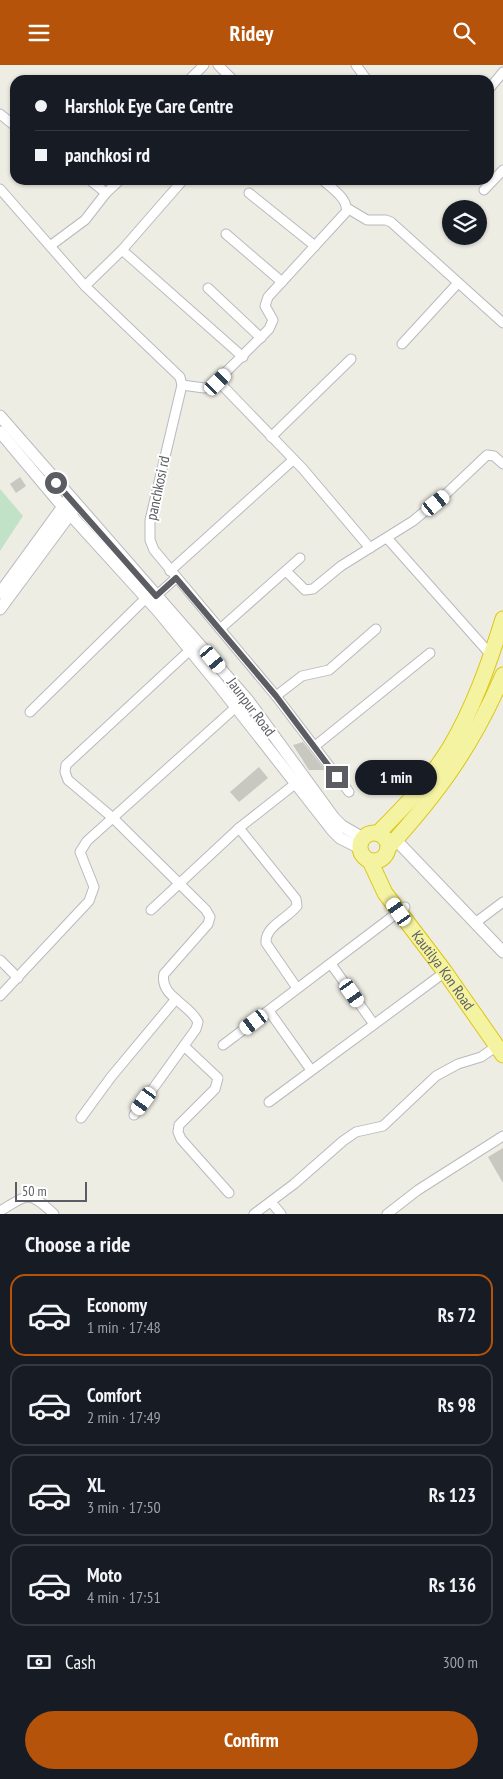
<!DOCTYPE html>
<meta charset="utf-8">
<style>
body{margin:0;font-family:"PT Sans Narrow",sans-serif;background:#20242c;color:#f1f3f6;height:100vh;display:flex;flex-direction:column;font-size:19px;white-space:nowrap}
*{box-sizing:border-box;margin:0}
p{font-size:16px;color:#9ea1a6}
.icon{flex:none;width:28px;height:28px;fill:none;stroke:currentColor;stroke-width:2;stroke-linecap:round;stroke-linejoin:round}
.map{position:relative;height:1149px;overflow:hidden}
.drawer{display:flex;flex-direction:column;background:#171b24;flex:1}
.drawer>*{flex:none}
.hud{position:absolute;left:10px;top:10px;width:484px;height:110px;border-radius:15px;box-shadow:0 1px 4px #0004;display:grid;align-content:center;height:110px;padding:0 25px;background:#171b24}
.tools{position:absolute;left:442px;top:135px;display:grid;gap:10px}
.tools a{display:grid;place-items:center;width:45px;height:45px;border-radius:50%;background:#171b24;box-shadow:0 1px 4px #0004;font-size:25px}
.scale{position:absolute;left:15px;bottom:12px;width:72px;box-sizing:border-box;padding-left:5px;border:2px solid #5c5d63;border-top:0;font-size:14px;line-height:18px;white-space:nowrap;color:#5c5d63;-webkit-text-stroke:4px #fff;paint-order:stroke}
.end{position:absolute;width:22px;height:22px;margin:-11px;border:6px solid #5c5d63;background:#fff;box-shadow:0 0 0 2px #fff}
.from{border-radius:50%}
.bubble{position:absolute;height:35px;border-radius:18px;background:#171b24;box-shadow:0 1px 4px #0004;font-size:16px;font-weight:800;line-height:35px;text-align:center}
.car{position:absolute;width:15px;height:30px;margin:-15px -8px;border-radius:6px;box-shadow:0 0 4px 1px #0007;background:linear-gradient(#fff 24%,#345 0 40%,#fff 0 76%,#345 0 86%,#fff 0)}
.hud b{display:flex;align-items:center;gap:18px;height:48px;font-size:19px}
.hud b+b{border-top:1px solid #363941}
.hud i{width:12px;height:12px;background:#f1f3f6}
ul{padding:0;list-style:none}
li{display:flex;align-items:center;gap:15px;height:82px;margin:0 10px 8px;padding:0 15px;border:2px solid #363941;border-radius:15px}
li div{flex:1}
li b{display:block;font-size:19px}
li em{font-style:normal;font-weight:800}
li.current{border-color:#b45309}
li>.icon{width:45px;height:45px;stroke-width:1.5}
h2{padding:0 25px;font-size:22px;line-height:60px}
.pay{display:flex;align-items:center;gap:12px;height:55px;padding:0 25px;font-size:19px}
.pay p{margin-inline-start:auto}
.button{display:flex;gap:10px;margin-top:auto;padding:10px 25px}
.button a{flex:1;height:58px;border-radius:30px;background:#b45309;color:#fff;font-size:20px;font-weight:800;line-height:58px;text-align:center}
header{display:flex;justify-content:space-between;align-items:center;height:65px;padding:0 25px;background:#b45309;color:#fff;font-size:22px;font-weight:800}
.map>svg:first-child{display:block}
.green{fill:#c2e2c8}
.building{fill:#c8c7c0}
.lines{fill:none;stroke-linecap:round;stroke-linejoin:round}
.minor-casing{stroke:#b9babf;stroke-width:11}
.tertiary-casing{stroke:#b9babf;stroke-width:13}
.trunk-casing{stroke:#dcc514;stroke-width:17}
.minor{stroke:#fff;stroke-width:9}
.tertiary{stroke:#fff;stroke-width:11}
.trunk{stroke:#f4f3a1;stroke-width:15}
.route{stroke:#5c5d63;stroke-width:6}
.labels{text-anchor:middle;stroke-width:4;stroke-linejoin:round;paint-order:stroke}
.street-label{font-size:15px;fill:#5c5d63;stroke:#fff}
</style>
<header><svg class="icon" aria-label="menu" viewBox="0 0 24 24"><path d="M4 6h16M4 12h16M4 18h16"/></svg>Ridey<svg class="icon" aria-label="search" viewBox="0 0 24 24"><circle cx="10" cy="10" r="6"/><path d="M15 15l6 6"/></svg></header>
<div class="map">
<svg width="503" height="1149" viewBox="0 0 503 1149">
<rect width="100%" height="100%" fill="#edede4"/>
<polygon class="green" points="0,424 23,451 0,486"/>
<g class="building">
<polygon points="20,412 26,421 16,428 10,419"/>
<polygon points="303,677 325,705 309,705 293,680"/>
<polygon points="259,702 268,713 239,737 230,727"/>
<polygon points="503,1083 503,1118 488,1092"/>
</g>
<g class="lines">
<defs>
<g id="minor">
<polyline points="218,0 233,15"/>
<polyline points="356,0 367,15"/>
<polyline points="189,15 204,0"/>
<polyline points="489,24 503,7"/>
<polyline points="0,49 15,61"/>
<polyline points="90,115 106,128"/>
<polyline points="0,124 85,221 180,312 182,320 150,455 150,475 154,485 276,631 349,727"/>
<polyline points="484,125 503,105"/>
<polyline points="249,128 315,181"/>
<polyline points="347,143 367,155 386,155 391,157 503,258"/>
<polyline points="226,169 282,217"/>
<polyline points="50,181 85,155 106,128 120,115"/>
<polyline points="122,185 243,292"/>
<polyline points="85,221 122,185 183,115"/>
<polyline points="208,223 261,273"/>
<polyline points="402,279 458,218"/>
<polyline points="219,317 303,404 370,483"/>
<path d="M182,320L204,323L211,322L269,264L273,255L265,241L268,232L346,147C349,134 331,123 323,115"/>
<polyline points="271,372 351,294"/>
<polyline points="387,473 491,590"/>
<polyline points="170,506 293,395"/>
<polyline points="286,506 305,525 313,524 341,501 413,456 447,428 487,390 494,391 503,399"/>
<polyline points="156,531 176,513"/>
<polyline points="220,564 300,493"/>
<polyline points="276,631 302,611 329,605 376,564"/>
<polyline points="30,647 146,533"/>
<polyline points="315,681 430,588"/>
<path d="M239,763L296,834L297,841C287,854 265,861 266,878L297,923"/>
<polyline points="151,845 239,763 300,715"/>
<polyline points="475,858 503,837"/>
<polyline points="0,895 18,913"/>
<polyline points="331,899 373,958"/>
<polyline points="0,931 89,836 94,822 80,787 87,776 236,642"/>
<polyline points="269,946 311,1005"/>
<polyline points="223,980 405,842"/>
<polyline points="184,981 218,1013 215,1024 179,1060 178,1067 181,1074 229,1128"/>
<polyline points="269,1037 445,907"/>
<path d="M134,1050L196,964L198,957C190,939 159,931 164,909L208,859L210,852L206,845L113,753L68,715L65,707L66,700L190,585"/>
<polyline points="81,1053 111,1012 176,934"/>
<polyline points="271,1137 281,1149"/>
<path d="M0,1146C29,1129 28,1125 54,1149"/>
<polyline points="254,1149 294,1119 343,1076 356,1067 383,1061 436,1011 458,999 481,992 497,981"/>
<polyline points="387,1149 418,1125 503,1071"/>
</g>
<g id="tertiary">
<polyline points="0,351 247,634 334,753 342,761 363,773"/>
<polyline points="0,367 58,436 158,546 217,618 333,766 340,773 360,783"/>
<polyline points="0,528 67,436"/>
<polyline points="0,544 74,444"/>
<polyline points="396,775 503,887"/>
</g>
<g id="trunk">
<circle cx="374" cy="782" r="14"/>
<path d="M378,768C404,742 429,716 449,684C473,644 489,599 503,554"/>
<path d="M388,783C439,727 473,680 503,610"/>
<path id="s1" d="M370,796L385,828L445,907L503,990"/>
</g>
</defs>
<use href="#minor" class="minor-casing"/>
<use href="#tertiary" class="tertiary-casing"/>
<use href="#trunk" class="trunk-casing"/>
<use href="#minor" class="minor"/>
<use href="#tertiary" class="tertiary"/>
<use href="#trunk" class="trunk"/>
</g>
<g class="lines">
<polyline class="route" points="56,418 156,531 176,513 276,631 337,712"/>
</g>
<g class="labels">
<g class="street-label">
<text transform="translate(158 423) rotate(-78)" y="5">panchkosi rd</text>
<text transform="translate(251 642) rotate(53)" y="5">Jaunpur Road</text>
<text dy="5" stroke="none"><textPath href="#s1" startOffset="132">Kautilya Kon Road</textPath></text>
</g>
</g>
</svg>
<div class="tools">
<a><svg class="icon" aria-label="layers" viewBox="0 0 24 24"><path d="M12 4l9 5-9 5-9-5zM3 14l9 5 9-5"/></svg></a>
</div>
<div class="scale">50 m</div>
<i class="end from" style="left:56px;top:418px"></i>
<i class="end" style="left:337px;top:712px"></i>
<div class="bubble" style="left:355px;top:695px;width:82px">1 min</div>
<i class="car" style="left:218px;top:317px;rotate:45deg"></i>
<i class="car" style="left:436px;top:438px;rotate:51deg"></i>
<i class="car" style="left:213px;top:594px;rotate:140deg"></i>
<i class="car" style="left:399px;top:847px;rotate:325deg"></i>
<i class="car" style="left:352px;top:928px;rotate:145deg"></i>
<i class="car" style="left:254px;top:957px;rotate:233deg"></i>
<i class="car" style="left:144px;top:1036px;rotate:216deg"></i>
<div class="hud">
<b><i class="from"></i>Harshlok Eye Care Centre</b>
<b><i></i>panchkosi rd</b>
</div>
</div>
<section class="drawer">
<h2>Choose a ride</h2>
<ul>
<li class="current"><svg class="icon" aria-label="car" viewBox="0 0 24 24"><path d="M5 17H2v-5l4-1 3-4h7l3 4 3 1v5h-3M9 17h6M6 11h13"/><circle cx="7" cy="17" r="2"/><circle cx="17" cy="17" r="2"/></svg><div><b>Economy</b><p>1 min · 17:48</p></div><em>Rs 72</em></li>
<li><svg class="icon" aria-label="car" viewBox="0 0 24 24"><path d="M5 17H2v-5l4-1 3-4h7l3 4 3 1v5h-3M9 17h6M6 11h13"/><circle cx="7" cy="17" r="2"/><circle cx="17" cy="17" r="2"/></svg><div><b>Comfort</b><p>2 min · 17:49</p></div><em>Rs 98</em></li>
<li><svg class="icon" aria-label="car" viewBox="0 0 24 24"><path d="M5 17H2v-5l4-1 3-4h7l3 4 3 1v5h-3M9 17h6M6 11h13"/><circle cx="7" cy="17" r="2"/><circle cx="17" cy="17" r="2"/></svg><div><b>XL</b><p>3 min · 17:50</p></div><em>Rs 123</em></li>
<li><svg class="icon" aria-label="car" viewBox="0 0 24 24"><path d="M5 17H2v-5l4-1 3-4h7l3 4 3 1v5h-3M9 17h6M6 11h13"/><circle cx="7" cy="17" r="2"/><circle cx="17" cy="17" r="2"/></svg><div><b>Moto</b><p>4 min · 17:51</p></div><em>Rs 136</em></li>
</ul>
<div class="pay"><svg class="icon" aria-label="cash" viewBox="0 0 24 24"><path d="M3 7h18v10H3z"/><circle cx="12" cy="12" r="2"/></svg>Cash<p>300 m</p></div>
<div class="button"><a>Confirm</a></div>
</section>
